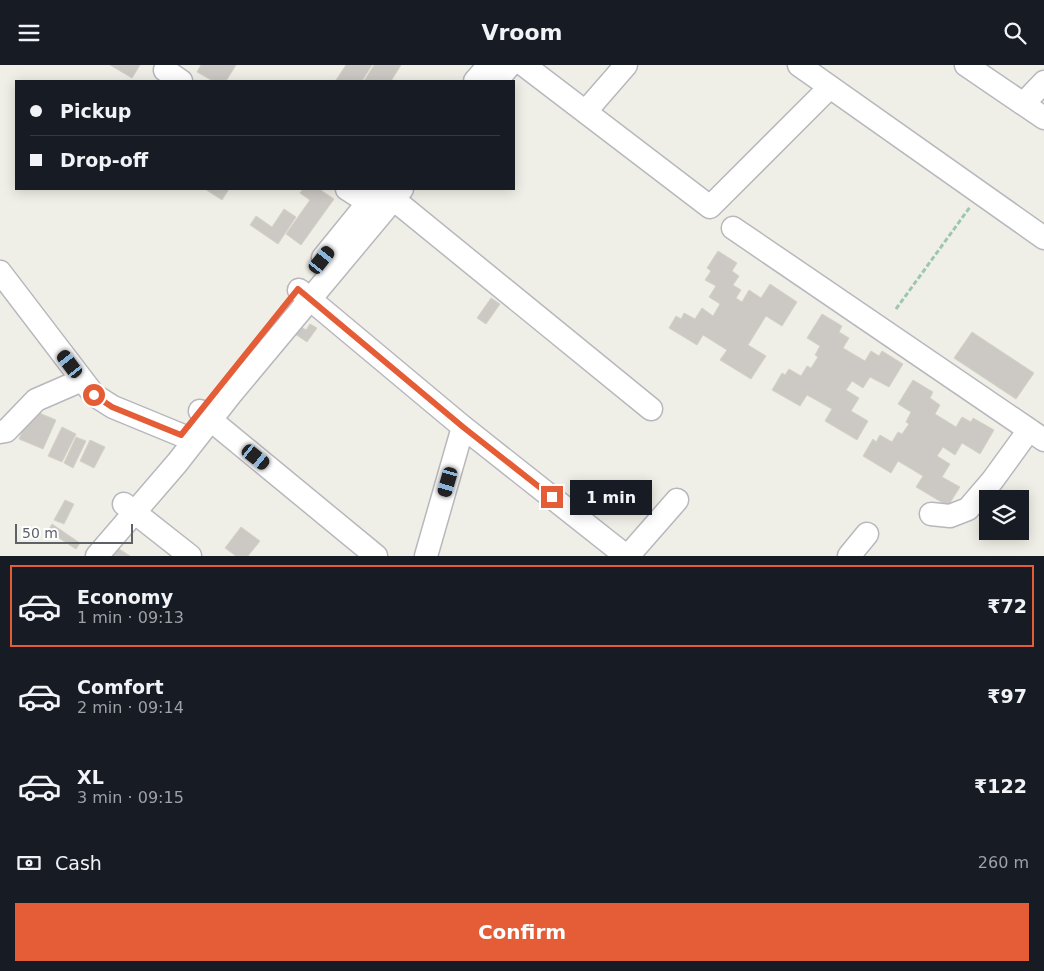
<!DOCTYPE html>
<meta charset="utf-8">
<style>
body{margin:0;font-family:"DejaVu Sans",sans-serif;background:#242831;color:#f1f3f6;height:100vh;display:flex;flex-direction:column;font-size:19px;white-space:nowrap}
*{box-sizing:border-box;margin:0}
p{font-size:16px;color:#9ea1a6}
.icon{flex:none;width:28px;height:28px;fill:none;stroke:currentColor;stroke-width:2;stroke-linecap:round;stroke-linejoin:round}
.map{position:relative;height:491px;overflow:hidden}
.drawer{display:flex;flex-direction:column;background:#171b24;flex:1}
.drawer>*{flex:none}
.banner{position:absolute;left:15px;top:15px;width:500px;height:110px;border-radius:0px;box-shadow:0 2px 12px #0003;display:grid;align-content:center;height:110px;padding:0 15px;background:#171b24}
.tools{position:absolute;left:979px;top:425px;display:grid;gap:10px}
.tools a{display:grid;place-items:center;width:50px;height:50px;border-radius:0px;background:#171b24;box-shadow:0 2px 12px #0003;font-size:25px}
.scale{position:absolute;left:15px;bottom:12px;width:118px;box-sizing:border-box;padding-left:5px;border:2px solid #5e6166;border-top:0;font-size:14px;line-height:18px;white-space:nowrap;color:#5e6166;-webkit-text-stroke:4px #fff;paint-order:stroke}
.end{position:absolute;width:22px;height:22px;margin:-11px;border:6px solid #e55d37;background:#fff;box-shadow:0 0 0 2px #fff}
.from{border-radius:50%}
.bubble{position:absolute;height:35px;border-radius:0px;background:#171b24;box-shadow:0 2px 12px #0003;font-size:16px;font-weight:600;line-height:35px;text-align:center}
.car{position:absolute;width:15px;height:30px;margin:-15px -8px;border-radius:6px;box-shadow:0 0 4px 1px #0007;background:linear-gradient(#222 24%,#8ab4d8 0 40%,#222 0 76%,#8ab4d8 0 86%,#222 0)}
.banner b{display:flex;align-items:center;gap:18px;height:48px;font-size:19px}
.banner b+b{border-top:1px solid #363941}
.banner i{width:12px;height:12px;background:#f1f3f6}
ul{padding:9px 0 0;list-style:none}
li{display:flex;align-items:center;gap:15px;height:82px;margin:0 10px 8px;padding:0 5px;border:2px solid transparent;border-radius:0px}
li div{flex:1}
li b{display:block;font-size:19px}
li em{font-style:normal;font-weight:600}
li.selected{border-color:#e55d37}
li>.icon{width:45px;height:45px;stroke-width:1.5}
.pay{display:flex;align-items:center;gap:12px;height:55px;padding:0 15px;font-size:19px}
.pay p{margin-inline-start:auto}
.cta{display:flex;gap:10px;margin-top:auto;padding:10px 15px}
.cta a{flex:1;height:58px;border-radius:0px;background:#e55d37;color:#fff;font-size:20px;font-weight:600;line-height:58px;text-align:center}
header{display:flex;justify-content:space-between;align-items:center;height:65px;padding:0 15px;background:#171b24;font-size:22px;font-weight:600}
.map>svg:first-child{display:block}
.building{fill:#ccc9c4;stroke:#d4d2c5}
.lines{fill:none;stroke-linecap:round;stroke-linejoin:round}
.minor-casing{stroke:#b7b8bd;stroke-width:25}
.path{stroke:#9dc7af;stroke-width:3;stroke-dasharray:5 2.5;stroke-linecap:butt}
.minor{stroke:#fff;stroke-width:22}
.route{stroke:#e55d37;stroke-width:6}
</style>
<header><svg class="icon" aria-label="menu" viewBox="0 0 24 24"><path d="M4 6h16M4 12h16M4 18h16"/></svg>Vroom<svg class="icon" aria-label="search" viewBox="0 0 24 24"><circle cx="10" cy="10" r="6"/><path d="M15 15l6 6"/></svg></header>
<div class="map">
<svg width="1044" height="491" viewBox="0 0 1044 491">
<rect width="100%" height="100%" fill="#f0efe7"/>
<g class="building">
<polygon points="110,0 140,0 132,13"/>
<polygon points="201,0 236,0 226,16 213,16 197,7"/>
<polygon points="346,0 372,0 362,16 338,16 336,15"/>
<polygon points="374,0 401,0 391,16 364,16"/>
<polygon points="205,124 229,124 222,135"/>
<polygon points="303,124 319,124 334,134 301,180 286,169 310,135 300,128"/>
<polygon points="284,144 296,152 278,179 250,160 256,151 272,162"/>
<polygon points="718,186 737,198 732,206 739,211 733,220 741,225 736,233 742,237 749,225 761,233 770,219 797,237 782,261 766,251 748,280 766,291 751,314 720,295 727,285 703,270 697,280 669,263 676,251 681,254 684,248 695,254 702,243 713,251 720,239 709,232 716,221 705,215 711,206 707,203"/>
<polygon points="491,233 500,239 486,259 477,253"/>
<polygon points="822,249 842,261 839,267 849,273 843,283 865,296 871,286 879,291 882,286 903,299 889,322 870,312 863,323 852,316 846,325 859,333 851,346 868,356 857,375 825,356 832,344 807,330 800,341 772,325 782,308 785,310 789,304 801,311 807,301 811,303 818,292 815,290 820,281 807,273"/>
<polygon points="310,259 317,263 307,277 295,269 300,261 306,265"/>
<polygon points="972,267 1034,308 1016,334 954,293"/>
<polygon points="913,315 933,327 930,333 940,340 935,349 956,362 962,352 971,357 973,353 994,365 980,389 962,378 955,390 943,382 937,391 950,399 942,412 960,422 948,441 916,422 923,411 898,396 891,408 863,391 873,374 876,377 880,370 892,377 898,367 902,369 909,359 906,357 911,347 898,339"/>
<polygon points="32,345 56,355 43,384 19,374"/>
<polygon points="62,362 76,369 62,397 48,391"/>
<polygon points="76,372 86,376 73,403 64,398"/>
<polygon points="90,375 105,382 94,403 80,396"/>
<polygon points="65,435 74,439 64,459 54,455"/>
<polygon points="52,459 80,478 76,484 48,466"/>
<polygon points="241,462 260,476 248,491 236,491 225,483"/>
<polygon points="116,482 130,491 110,491"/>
</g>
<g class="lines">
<defs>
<g id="minor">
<polyline points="524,0 710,142 829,23"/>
<polyline points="799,0 1044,173"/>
<polyline points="966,0 1044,53"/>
<polyline points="165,5 181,16"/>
<polyline points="475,16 489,0"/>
<polyline points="496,16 510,0"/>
<polyline points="1024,38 1044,17"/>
<polyline points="586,46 626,0"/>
<polyline points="347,124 380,145"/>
<polyline points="381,124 651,344"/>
<polyline points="733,163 1044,375"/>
<polyline points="323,193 379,124"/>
<polyline points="0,207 94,330 113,342 181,370"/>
<polyline points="299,225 463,362 626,491"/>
<polyline points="200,346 376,491"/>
<polyline points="0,367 6,366 36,335 82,315"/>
<polyline points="124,439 190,491"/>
<polyline points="931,449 950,451 968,444 992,416 1029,365"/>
<polyline points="97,491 177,398 231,329 402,124"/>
<polyline points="426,491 463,362"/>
<polyline points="628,491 677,435"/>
<polyline points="849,491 867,469"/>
</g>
</defs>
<use href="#minor" class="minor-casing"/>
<polyline class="path" points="896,244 970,142"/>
<use href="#minor" class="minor"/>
</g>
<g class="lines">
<polyline class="route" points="94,330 112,342 181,370 298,224 463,362 552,432"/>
</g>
</svg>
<div class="tools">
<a><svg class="icon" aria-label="layers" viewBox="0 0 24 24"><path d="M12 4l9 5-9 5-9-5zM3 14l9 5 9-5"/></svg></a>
</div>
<div class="scale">50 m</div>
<i class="end from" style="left:94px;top:330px"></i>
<i class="end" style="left:552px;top:432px"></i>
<div class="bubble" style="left:570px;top:415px;width:82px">1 min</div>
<i class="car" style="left:322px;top:195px;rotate:39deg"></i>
<i class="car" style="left:70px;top:299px;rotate:323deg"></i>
<i class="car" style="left:256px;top:392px;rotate:129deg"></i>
<i class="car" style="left:448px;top:417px;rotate:196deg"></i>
<div class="banner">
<b><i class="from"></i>Pickup</b>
<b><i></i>Drop-off</b>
</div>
</div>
<section class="drawer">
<ul>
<li class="selected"><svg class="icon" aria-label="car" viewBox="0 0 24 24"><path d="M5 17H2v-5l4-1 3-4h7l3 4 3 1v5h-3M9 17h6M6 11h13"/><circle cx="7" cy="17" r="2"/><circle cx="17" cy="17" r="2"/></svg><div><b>Economy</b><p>1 min · 09:13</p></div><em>₹72</em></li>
<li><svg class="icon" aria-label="car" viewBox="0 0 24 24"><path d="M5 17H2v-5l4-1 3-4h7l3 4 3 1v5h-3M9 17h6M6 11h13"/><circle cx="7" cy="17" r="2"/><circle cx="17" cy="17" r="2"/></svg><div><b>Comfort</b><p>2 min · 09:14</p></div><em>₹97</em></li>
<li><svg class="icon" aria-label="car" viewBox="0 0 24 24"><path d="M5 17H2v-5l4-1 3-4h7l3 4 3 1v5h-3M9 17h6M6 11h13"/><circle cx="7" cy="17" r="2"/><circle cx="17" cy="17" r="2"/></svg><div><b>XL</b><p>3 min · 09:15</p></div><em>₹122</em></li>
</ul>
<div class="pay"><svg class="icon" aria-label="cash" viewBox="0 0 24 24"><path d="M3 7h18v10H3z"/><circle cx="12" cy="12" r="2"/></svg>Cash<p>260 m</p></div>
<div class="cta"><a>Confirm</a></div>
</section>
